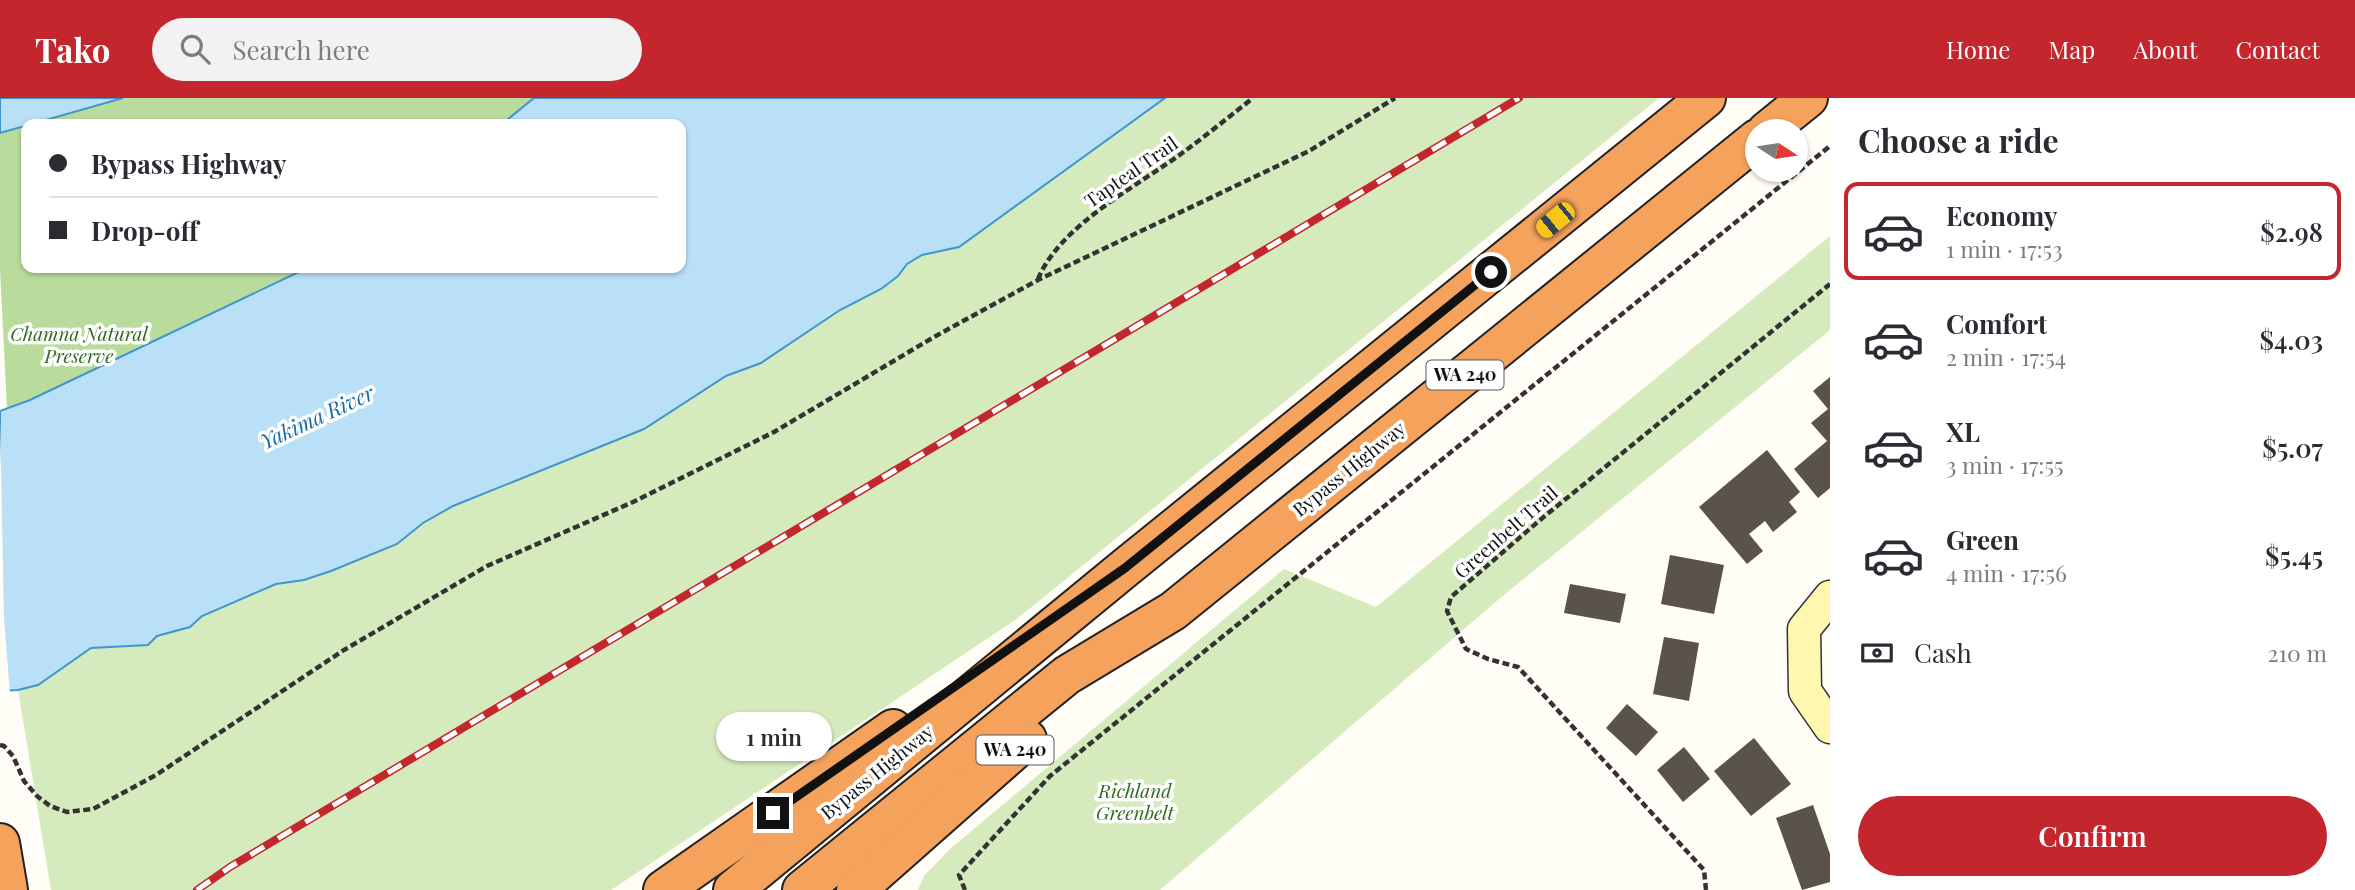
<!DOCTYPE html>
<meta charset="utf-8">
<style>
body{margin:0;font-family:"Playfair Display",serif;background:#f2f2f3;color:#2b2b33;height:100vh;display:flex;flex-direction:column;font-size:26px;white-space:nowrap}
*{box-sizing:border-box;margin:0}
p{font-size:23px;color:#7c7c81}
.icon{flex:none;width:38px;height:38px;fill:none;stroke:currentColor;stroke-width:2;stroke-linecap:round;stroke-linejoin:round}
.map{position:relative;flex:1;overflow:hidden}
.panel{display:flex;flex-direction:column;background:#fff;width:525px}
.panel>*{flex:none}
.guide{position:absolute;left:21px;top:21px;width:665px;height:154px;border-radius:14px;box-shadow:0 2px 5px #0004;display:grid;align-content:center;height:154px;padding:0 28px;background:#fff}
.needle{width:46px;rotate:102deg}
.fabs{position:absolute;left:1745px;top:21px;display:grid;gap:14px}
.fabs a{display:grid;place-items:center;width:63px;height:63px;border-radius:50%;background:#fff;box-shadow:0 2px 5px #0004;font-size:35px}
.end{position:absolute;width:32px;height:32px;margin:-16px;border:9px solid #111;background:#fff;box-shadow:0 0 0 4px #fff}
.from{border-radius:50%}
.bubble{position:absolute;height:49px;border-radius:24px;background:#fff;box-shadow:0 2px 5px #0004;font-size:23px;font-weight:600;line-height:49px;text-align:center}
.car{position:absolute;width:21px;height:42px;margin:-21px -10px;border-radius:9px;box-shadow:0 0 5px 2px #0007;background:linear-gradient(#f5c518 24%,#345 0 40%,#f5c518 0 76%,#345 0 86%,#f5c518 0)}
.guide b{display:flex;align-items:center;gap:24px;height:66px;font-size:26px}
.guide b+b{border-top:2px solid #e1e1e2}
.guide i{width:18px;height:18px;background:#2b2b33}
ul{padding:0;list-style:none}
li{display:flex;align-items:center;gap:21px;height:98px;margin:0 14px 10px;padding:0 14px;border:4px solid transparent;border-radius:14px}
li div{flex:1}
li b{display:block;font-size:26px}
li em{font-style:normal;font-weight:600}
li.selected{border-color:#c4262e}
li>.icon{width:63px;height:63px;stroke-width:1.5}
h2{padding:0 28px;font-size:32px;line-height:84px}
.pay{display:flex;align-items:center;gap:18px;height:77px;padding:0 28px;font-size:26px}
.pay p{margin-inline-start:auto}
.action{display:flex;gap:14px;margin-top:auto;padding:14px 28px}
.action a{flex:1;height:80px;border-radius:42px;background:#c4262e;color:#fff;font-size:28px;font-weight:600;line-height:80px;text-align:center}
header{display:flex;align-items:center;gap:42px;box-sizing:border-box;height:98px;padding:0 35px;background:#c4262e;color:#fff}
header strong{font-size:33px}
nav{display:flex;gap:38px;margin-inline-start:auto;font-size:24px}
.search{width:490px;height:63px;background:#f2f2f3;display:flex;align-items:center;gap:18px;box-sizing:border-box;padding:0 24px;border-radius:38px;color:#7c7c81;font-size:26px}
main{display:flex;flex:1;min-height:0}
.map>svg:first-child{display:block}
.green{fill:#d5ebbd}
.forest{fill:#b9dc9c}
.water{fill:#b9e0f7;stroke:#3f96cf;stroke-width:2}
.pier{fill:#fffdf5}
.building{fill:#5a524d}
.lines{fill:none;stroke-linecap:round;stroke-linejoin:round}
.secondary-casing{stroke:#333;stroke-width:35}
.highway-casing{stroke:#222;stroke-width:42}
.path{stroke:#333;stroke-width:4.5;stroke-dasharray:7 3.5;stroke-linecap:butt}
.secondary{stroke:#fff6b0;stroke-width:32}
.highway{stroke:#f5a25d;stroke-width:38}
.rail-casing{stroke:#c4262e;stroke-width:8}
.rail{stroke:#fff;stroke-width:5;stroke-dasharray:16;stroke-linecap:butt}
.route{stroke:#111;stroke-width:9}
.labels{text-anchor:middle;stroke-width:7;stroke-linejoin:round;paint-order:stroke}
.shield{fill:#fff;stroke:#585858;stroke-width:2}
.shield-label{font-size:18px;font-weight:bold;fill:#111}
.street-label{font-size:19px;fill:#111;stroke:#fff}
.park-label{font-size:19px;font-style:italic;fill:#2f6b1f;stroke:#fff}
.water-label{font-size:21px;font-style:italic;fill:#1768a6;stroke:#fff}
</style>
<header>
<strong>Tako</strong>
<div class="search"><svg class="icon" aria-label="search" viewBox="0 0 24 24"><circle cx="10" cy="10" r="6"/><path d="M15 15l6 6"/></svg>Search here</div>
<nav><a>Home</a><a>Map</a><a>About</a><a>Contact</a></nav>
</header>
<main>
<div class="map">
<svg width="1830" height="792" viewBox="0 0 1830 792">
<rect width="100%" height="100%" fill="#fffdf5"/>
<g class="green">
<polygon points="1165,0 1659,0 1018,520 611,792 51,792 18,592 38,587 91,550 148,547 157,538 190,529 202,518 276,486 304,482 331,473 397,446 423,425 453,408 644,331 726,278 761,265 840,212 881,191 898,178 907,166 922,157 959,148"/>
<polygon points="1830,138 1830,232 1499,501 1160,792 918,792 924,778 950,751 1284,471 1376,509"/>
</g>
<g class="forest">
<polygon points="123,0 534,0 502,26 31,26"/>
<polygon points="26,27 26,170 307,170 30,302 7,310 0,171 0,35"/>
</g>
<g class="water">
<polygon points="0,0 123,0 0,35"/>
<polygon points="534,0 1165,0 959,149 922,157 907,166 898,178 881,191 840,212 761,265 726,278 644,331 453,408 423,425 397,446 331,473 304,482 276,486 202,518 190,529 157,538 148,547 91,550 38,587 18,592 0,593 0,313 30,302 307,170 681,170 681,26 502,26"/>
</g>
<polygon class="pier" points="0,321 4,520 10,596 0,596"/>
<g class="building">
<polygon points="1830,279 1830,390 1818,400 1794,371 1827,343 1811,325 1828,311 1813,293"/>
<polygon points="1767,352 1800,394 1789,404 1797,414 1773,434 1765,423 1749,436 1763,453 1747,466 1699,409"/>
<polygon points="1670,457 1724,467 1714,516 1661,506"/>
<polygon points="1570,486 1626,496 1620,525 1564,515"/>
<polygon points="1664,539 1699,545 1689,603 1653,596"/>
<polygon points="1627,606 1658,634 1636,658 1606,630"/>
<polygon points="1754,640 1791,686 1751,718 1714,673"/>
<polygon points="1684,649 1710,681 1683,704 1657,672"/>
<polygon points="1813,707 1830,756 1830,784 1802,792 1776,720"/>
</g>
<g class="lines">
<defs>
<polyline id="secondary" points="1830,499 1804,531 1805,593 1830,629"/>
<g id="highway">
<polyline points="1767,33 1808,0"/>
<polyline points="0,745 8,792"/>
<polyline points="663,792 893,631"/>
<polyline points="733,792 1125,470 1706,0"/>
<polyline points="802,792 1067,577 1173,513 1757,41"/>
<polyline points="856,792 1027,641"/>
</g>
</defs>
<use href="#secondary" class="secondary-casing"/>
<use href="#highway" class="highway-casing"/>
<g class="path">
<path d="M1038,181C1061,126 1138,88 1185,53C1208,36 1230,18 1253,0"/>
<polyline points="0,647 4,648 13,658 24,683 37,698 50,708 67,714 93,711 156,677 344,552 487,468 633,404 774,334 934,239 1038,182 1309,53 1395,0"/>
<polyline points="965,792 959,777 1050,678 1830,48"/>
<polyline points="1706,792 1704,772 1518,569 1488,561 1466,551 1447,513 1451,499 1540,422 1830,186"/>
</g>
<use href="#secondary" class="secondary"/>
<use href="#highway" class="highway"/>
<defs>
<polyline id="rail" points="197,792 230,769 1519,0"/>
</defs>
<use href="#rail" class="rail-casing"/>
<use href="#rail" class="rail"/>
</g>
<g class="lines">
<polyline class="route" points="773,715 1125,470 1491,174"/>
</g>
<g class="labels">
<g class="shield">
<rect x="1426.5" y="262.5" width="77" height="29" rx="5"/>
<rect x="976.5" y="637.5" width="77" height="29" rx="5"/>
</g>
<g class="shield-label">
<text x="1465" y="283">WA 240</text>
<text x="1015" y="658">WA 240</text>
</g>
<g class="street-label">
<text transform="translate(1131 74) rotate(-35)" y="7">Tapteal Trail</text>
<text transform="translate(1349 371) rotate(-39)" y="7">Bypass Highway</text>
<text transform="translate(1506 434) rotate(-41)" y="7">Greenbelt Trail</text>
<text transform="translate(877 674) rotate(-39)" y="7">Bypass Highway</text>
</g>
<g class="park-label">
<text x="79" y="243">Chamna Natural<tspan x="79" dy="22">Preserve</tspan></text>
<text x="1135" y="700">Richland<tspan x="1135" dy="22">Greenbelt</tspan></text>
</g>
<g class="water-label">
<text transform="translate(317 320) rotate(-25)" y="7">Yakima River</text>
</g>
</g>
</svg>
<div class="fabs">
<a><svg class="needle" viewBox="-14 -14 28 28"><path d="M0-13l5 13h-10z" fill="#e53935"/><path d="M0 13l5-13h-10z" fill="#7c7c81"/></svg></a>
</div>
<i class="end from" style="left:1491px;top:174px"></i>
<i class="end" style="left:773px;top:715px"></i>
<div class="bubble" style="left:716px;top:614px;width:116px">1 min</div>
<i class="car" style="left:1555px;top:122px;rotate:231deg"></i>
<div class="guide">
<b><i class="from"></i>Bypass Highway</b>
<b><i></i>Drop-off</b>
</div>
</div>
<section class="panel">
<h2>Choose a ride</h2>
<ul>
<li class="selected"><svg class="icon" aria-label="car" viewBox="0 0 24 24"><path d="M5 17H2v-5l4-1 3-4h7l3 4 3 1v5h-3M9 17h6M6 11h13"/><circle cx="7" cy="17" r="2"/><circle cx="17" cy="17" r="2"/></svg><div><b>Economy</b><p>1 min · 17:53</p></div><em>$2.98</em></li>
<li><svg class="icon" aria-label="car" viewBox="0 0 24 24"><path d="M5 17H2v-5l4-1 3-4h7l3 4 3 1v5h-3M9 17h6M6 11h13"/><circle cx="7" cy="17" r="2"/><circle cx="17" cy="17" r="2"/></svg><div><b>Comfort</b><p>2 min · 17:54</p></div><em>$4.03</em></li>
<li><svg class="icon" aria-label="car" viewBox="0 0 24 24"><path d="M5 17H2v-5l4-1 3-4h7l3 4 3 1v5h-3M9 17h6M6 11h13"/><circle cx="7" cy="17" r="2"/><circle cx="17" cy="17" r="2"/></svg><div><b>XL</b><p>3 min · 17:55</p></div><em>$5.07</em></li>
<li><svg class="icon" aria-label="car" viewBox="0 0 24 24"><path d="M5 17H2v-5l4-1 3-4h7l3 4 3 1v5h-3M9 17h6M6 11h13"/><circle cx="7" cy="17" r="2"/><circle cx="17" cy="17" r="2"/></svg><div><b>Green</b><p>4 min · 17:56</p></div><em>$5.45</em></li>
</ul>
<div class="pay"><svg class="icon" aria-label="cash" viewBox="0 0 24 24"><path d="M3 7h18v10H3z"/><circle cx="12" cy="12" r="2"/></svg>Cash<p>210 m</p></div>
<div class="action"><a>Confirm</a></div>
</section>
</main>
